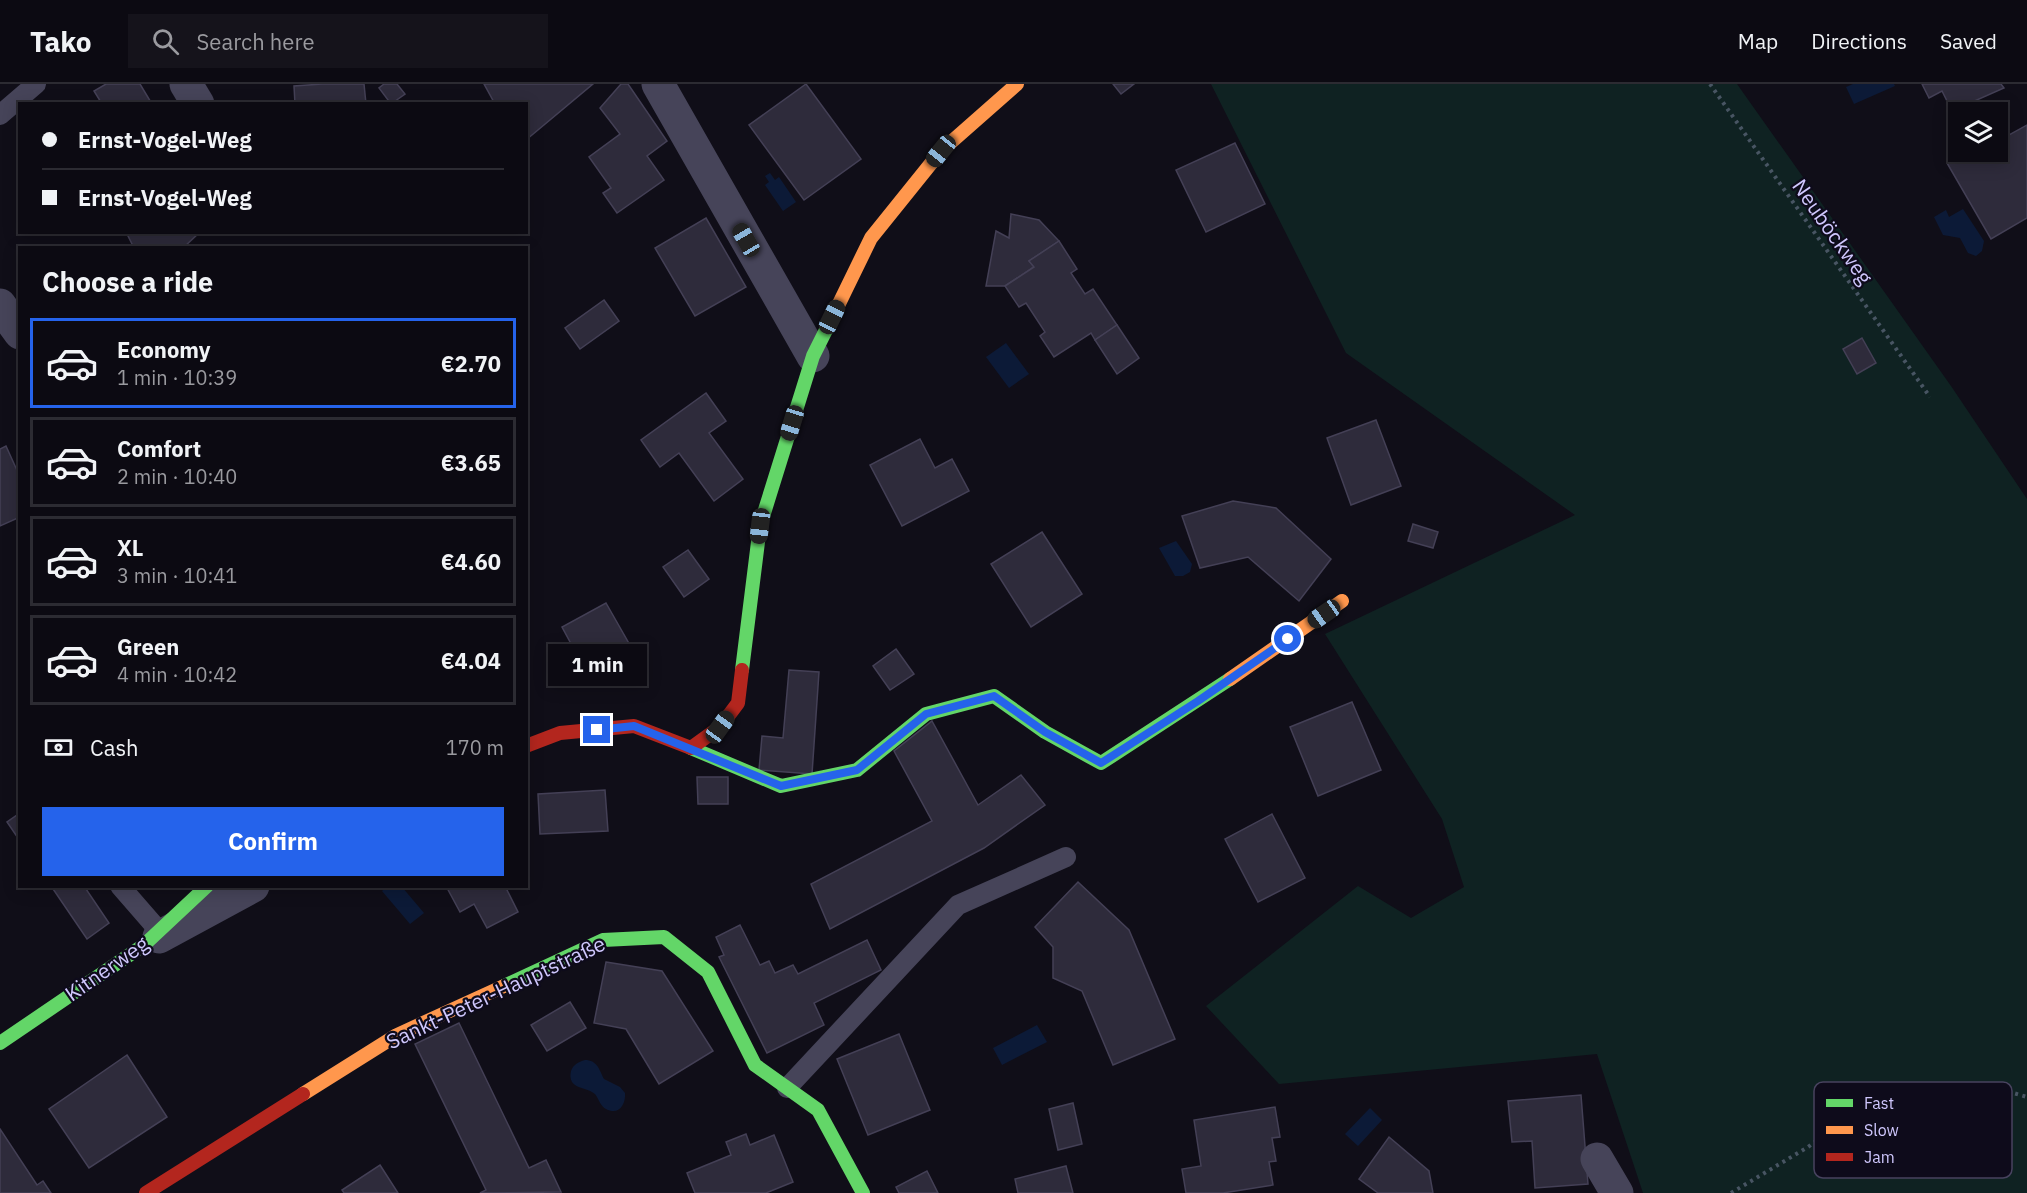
<!DOCTYPE html>
<meta charset="utf-8">
<style>
body{margin:0;font-family:"IBM Plex Sans",sans-serif;background:#15131b;color:#f1f3f6;height:100vh;display:flex;flex-direction:column;font-size:22px;white-space:nowrap}
*{box-sizing:border-box;margin:0}
p{font-size:20px;color:#9a9a9f}
.icon{flex:none;width:33px;height:33px;fill:none;stroke:currentColor;stroke-width:2;stroke-linecap:round;stroke-linejoin:round}
.map{position:relative;flex:1;overflow:hidden}
.side{position:absolute;left:18px;top:162px;width:510px;height:642px;display:flex;flex-direction:column;background:#0c0a12;border-radius:0px;box-shadow:0 3px 15px #0003,0 0 0 2px #2c2b32}
.side>*{flex:none}
.hud{position:absolute;left:18px;top:18px;width:510px;height:132px;border-radius:0px;box-shadow:0 3px 15px #0003,0 0 0 2px #2c2b32;display:grid;align-content:center;height:132px;padding:0 24px;background:#0c0a12}
.controls{position:absolute;left:1948px;top:18px;display:grid;gap:12px}
.controls a{display:grid;place-items:center;width:60px;height:60px;border-radius:0px;background:#0c0a12;box-shadow:0 3px 15px #0003,0 0 0 2px #2c2b32;font-size:30px}
.end{position:absolute;width:27px;height:27px;margin:-14px;border:8px solid #2563eb;background:#fff;box-shadow:0 0 0 3px #fff}
.from{border-radius:50%}
.bubble{position:absolute;height:42px;border-radius:0px;background:#0c0a12;box-shadow:0 3px 15px #0003,0 0 0 2px #2c2b32;font-size:20px;font-weight:800;line-height:42px;text-align:center}
.car{position:absolute;width:18px;height:36px;margin:-18px -9px;border-radius:8px;box-shadow:0 0 4px 2px #0007;background:linear-gradient(#222 24%,#8ab4d8 0 40%,#222 0 76%,#8ab4d8 0 86%,#222 0)}
.hud b{display:flex;align-items:center;gap:21px;height:57px;font-size:22px}
.hud b+b{border-top:2px solid #2c2b32}
.hud i{width:15px;height:15px;background:#f1f3f6}
ul{padding:0;list-style:none}
li{display:flex;align-items:center;gap:18px;height:90px;margin:0 12px 9px;padding:0 12px;border:3px solid #2c2b32;border-radius:0px}
li div{flex:1}
li b{display:block;font-size:22px}
li em{font-style:normal;font-weight:800}
li.current{border-color:#2563eb}
li>.icon{width:54px;height:54px;stroke-width:1.5}
h2{padding:0 24px;font-size:27px;line-height:72px}
.pay{display:flex;align-items:center;gap:15px;height:66px;padding:0 24px;font-size:22px}
.pay p{margin-inline-start:auto}
.cta{display:flex;gap:12px;margin-top:auto;padding:12px 24px}
.cta a{flex:1;height:69px;border-radius:0px;background:#2563eb;color:#fff;font-size:24px;font-weight:800;line-height:69px;text-align:center}
header{display:flex;align-items:center;gap:36px;box-sizing:border-box;height:84px;padding:0 30px;background:#0c0a12;border-bottom:2px solid #2c2b32}
header strong{font-size:28px}
nav{display:flex;gap:33px;margin-inline-start:auto;font-size:21px}
.search{width:420px;height:54px;background:#15131b;display:flex;align-items:center;gap:15px;box-sizing:border-box;padding:0 21px;border-radius:0px;color:#9a9a9f;font-size:22px}
.map>svg:first-child{display:block}
.green{fill:#0f2222}
.water{fill:#0c1a37}
.building{fill:#2e2b3b;stroke:#444056;stroke-width:1.5}
.lines{fill:none;stroke-linecap:round;stroke-linejoin:round}
.path{stroke:#485563;stroke-width:4;stroke-dasharray:3 4.5;stroke-linecap:butt}
.lane{stroke:#464459;stroke-width:20}
.street{stroke:#464459;stroke-width:33}
.fast{stroke:#63d668;stroke-width:14}
.slow{stroke:#ff974d;stroke-width:14}
.jam{stroke:#b3261e;stroke-width:14}
.route{stroke:#2563eb;stroke-width:8}
.labels{text-anchor:middle;stroke-width:4.5;stroke-linejoin:round;paint-order:stroke}
.street-label{font-size:21px;fill:#cfc7fd;stroke:#0e0b1b}
.key{fill:#0e0b1b;stroke:#48435f;stroke-width:1.5}
.key-label{font-size:16px;fill:#cfc7fd}
</style>
<header>
<strong>Tako</strong>
<div class="search"><svg class="icon" aria-label="search" viewBox="0 0 24 24"><circle cx="10" cy="10" r="6"/><path d="M15 15l6 6"/></svg>Search here</div>
<nav><a>Map</a><a>Directions</a><a>Saved</a></nav>
</header>
<div class="map">
<svg width="2027" height="1109" viewBox="0 0 2027 1109">
<rect width="100%" height="100%" fill="#100e18"/>
<polygon class="green" points="1211,0 1737,0 1951,302 2027,415 2027,1109 1643,1109 1597,970 1279,1000 1206,922 1358,802 1411,834 1464,803 1442,735 1325,550 1575,431 1346,269"/>
<g class="water">
<polygon points="1853,0 1894,0 1895,2 1854,20 1846,3"/>
<polygon points="770,89 775,96 779,93 796,118 783,127 765,101 769,98 765,92"/>
<polygon points="1963,125 1984,157 1982,167 1976,172 1968,169 1960,154 1943,151 1934,133 1946,126 1949,133"/>
<polygon points="1006,259 1029,290 1009,304 986,273"/>
<polygon points="1176,457 1192,480 1190,488 1183,492 1175,492 1159,464"/>
<polygon points="388,802 402,803 424,829 410,840 382,807"/>
<polygon points="1037,941 1047,958 1002,981 993,964"/>
<path d="M585,976C597,976 599,985 604,995L620,1003L625,1009C626,1020 619,1032 606,1025C600,1022 599,1015 595,1010C586,1002 567,1006 571,987C573,981 578,978 585,976Z"/>
<polygon points="1370,1024 1382,1036 1358,1062 1345,1050"/>
</g>
<g class="building">
<polygon points="106,0 140,0 152,20 102,20 94,7"/>
<polygon points="322,0 364,0 366,20 295,20 294,2"/>
<polygon points="384,0 397,0 405,10 391,20 379,4"/>
<polygon points="484,0 593,0 526,56 526,20 495,20"/>
<polygon points="621,0 628,0 667,57 647,72 664,96 617,129 603,109 611,104 589,73 620,50 600,24"/>
<polygon points="806,0 861,75 804,116 749,41"/>
<polygon points="1113,0 1134,0 1121,10"/>
<polygon points="1922,0 2001,0 2004,4 1952,27 1942,7 1929,14"/>
<polygon points="2027,41 2027,134 1991,155 1947,79 1967,68 1998,68 1998,53 2000,56"/>
<polygon points="1235,59 1265,120 1206,148 1176,86"/>
<polygon points="1011,130 1039,136 1059,157 1029,177 1034,183 1005,202 986,202 996,147 1009,154"/>
<polygon points="706,134 746,203 695,232 655,164"/>
<polygon points="126,148 200,148 183,164 134,164"/>
<polygon points="1059,157 1077,185 1071,189 1085,210 1093,205 1117,241 1095,256 1091,249 1054,273 1040,252 1045,248 1026,219 1019,223 1005,202 1034,183 1029,177"/>
<polygon points="604,216 619,237 580,265 565,244"/>
<polygon points="1117,241 1139,274 1117,290 1095,256"/>
<polygon points="1862,254 1876,279 1857,290 1843,265"/>
<polygon points="706,309 726,337 709,349 743,395 714,417 679,369 660,383 641,356"/>
<polygon points="1376,336 1401,402 1351,421 1327,354"/>
<polygon points="920,355 935,384 952,375 969,407 902,442 870,381"/>
<polygon points="6,362 20,393 20,433 0,442 0,365"/>
<polygon points="1233,417 1276,424 1331,475 1299,517 1248,473 1200,484 1182,432"/>
<polygon points="1413,440 1438,448 1433,464 1408,457"/>
<polygon points="1042,448 1082,510 1031,543 991,480"/>
<polygon points="688,466 709,495 684,513 663,483"/>
<polygon points="606,519 635,570 590,595 562,543"/>
<polygon points="896,565 914,590 890,606 873,582"/>
<polygon points="789,586 819,588 812,690 759,686 762,652 783,654"/>
<polygon points="1352,618 1381,686 1318,712 1290,643"/>
<polygon points="932,637 978,721 1021,691 1045,721 984,764 830,845 811,800 932,737 894,667"/>
<polygon points="697,693 728,693 728,720 698,720"/>
<polygon points="605,706 608,747 540,750 538,710"/>
<polygon points="20,729 20,757 7,738"/>
<polygon points="1272,730 1305,794 1258,818 1225,755"/>
<polygon points="1078,798 1129,846 1175,955 1113,981 1082,907 1053,894 1053,863 1035,843"/>
<polygon points="51,802 84,802 109,839 87,855"/>
<polygon points="446,802 513,802 507,806 518,828 487,844 474,820 460,828"/>
<polygon points="740,841 760,881 769,877 775,889 793,881 798,890 867,856 881,886 814,919 824,941 767,969 719,873 724,871 716,853"/>
<polygon points="606,878 662,887 713,967 659,1000 626,945 594,939"/>
<polygon points="570,918 586,944 547,967 531,941"/>
<polygon points="459,939 529,1084 546,1076 561,1108 480,1109 486,1106 415,960"/>
<polygon points="899,950 930,1026 868,1051 837,975"/>
<polygon points="127,971 167,1033 89,1084 49,1025"/>
<polygon points="1581,1011 1588,1100 1535,1104 1532,1057 1512,1058 1508,1017"/>
<polygon points="1073,1019 1082,1060 1058,1066 1049,1025"/>
<polygon points="1275,1023 1280,1053 1272,1054 1276,1077 1269,1078 1273,1101 1223,1109 1186,1109 1182,1085 1201,1082 1194,1036"/>
<polygon points="0,1045 37,1101 43,1097 51,1109 0,1109"/>
<polygon points="746,1050 750,1061 774,1051 793,1098 766,1109 695,1109 687,1089 731,1071 726,1058"/>
<polygon points="1389,1053 1429,1087 1433,1109 1378,1109 1359,1095"/>
<polygon points="380,1081 398,1109 344,1109 342,1106"/>
<polygon points="1066,1082 1073,1109 1018,1109 1015,1095"/>
<polygon points="927,1087 938,1109 899,1109 896,1103"/>
</g>
<g class="lines">
<g class="path">
<polyline points="1710,0 1930,313"/>
<polyline points="1731,1109 1808,1063 1874,1013 1993,1003 2027,1013"/>
</g>
<g class="lane">
<polyline points="0,31 36,0"/>
<polyline points="120,802 160,848"/>
<polyline points="787,1004 958,821 1066,773"/>
</g>
<g class="street">
<polyline points="186,0 198,20"/>
<polyline points="658,0 813,272"/>
<polyline points="0,221 20,249"/>
<polyline points="159,853 253,802"/>
<polyline points="1597,1075 1617,1109"/>
</g>
<g class="fast">
<polyline points="742,586 760,442 813,272 833,232"/>
<polyline points="691,664 781,702 857,686 926,630 994,612 1045,648 1101,679 1230,595"/>
<polyline points="504,902 603,856 664,853 708,888 755,981 818,1026 863,1109"/>
<polyline points="0,959 144,861 207,802"/>
</g>
<g class="slow">
<polyline points="833,232 871,154 941,67 1017,0"/>
<polyline points="1230,595 1342,517"/>
<polyline points="303,1010 397,951 504,902"/>
</g>
<g class="jam">
<polyline points="526,662 560,649 634,642 691,664 720,643 738,619 742,586"/>
<polyline points="146,1109 303,1010"/>
</g>
</g>
<g class="lines">
<polyline class="route" points="597,646 634,642 781,702 857,686 926,630 994,612 1045,648 1101,679 1198,617 1288,555"/>
</g>
<g class="labels">
<g class="street-label">
<text transform="translate(1832 148) rotate(55)" y="7">Neuböckweg</text>
<text transform="translate(107 885) rotate(-35)" y="7">Kitnerweg</text>
<text transform="translate(496 909) rotate(-25)" y="7">Sankt-Peter-Hauptstraße</text>
</g>
</g>
<rect x="1814" y="998" width="198" height="96" rx="9" class="key"/>
<rect x="1826" y="1015" width="27" height="8" fill="#63d668"/>
<rect x="1826" y="1042" width="27" height="8" fill="#ff974d"/>
<rect x="1826" y="1069" width="27" height="8" fill="#b3261e"/>
<g class="key-label">
<text x="1864" y="1025">Fast</text>
<text x="1864" y="1052">Slow</text>
<text x="1864" y="1079">Jam</text>
</g>
</svg>
<div class="controls">
<a><svg class="icon" aria-label="layers" viewBox="0 0 24 24"><path d="M12 4l9 5-9 5-9-5zM3 14l9 5 9-5"/></svg></a>
</div>
<i class="end from" style="left:1288px;top:555px"></i>
<i class="end" style="left:597px;top:646px"></i>
<div class="bubble" style="left:548px;top:560px;width:99px">1 min</div>
<i class="car" style="left:941px;top:67px;rotate:219deg"></i>
<i class="car" style="left:746px;top:156px;rotate:330deg"></i>
<i class="car" style="left:832px;top:233px;rotate:26deg"></i>
<i class="car" style="left:792px;top:339px;rotate:197deg"></i>
<i class="car" style="left:760px;top:442px;rotate:187deg"></i>
<i class="car" style="left:1324px;top:530px;rotate:235deg"></i>
<i class="car" style="left:720px;top:643px;rotate:36deg"></i>
<div class="hud">
<b><i class="from"></i>Ernst-Vogel-Weg</b>
<b><i></i>Ernst-Vogel-Weg</b>
</div>
<section class="side">
<h2>Choose a ride</h2>
<ul>
<li class="current"><svg class="icon" aria-label="car" viewBox="0 0 24 24"><path d="M5 17H2v-5l4-1 3-4h7l3 4 3 1v5h-3M9 17h6M6 11h13"/><circle cx="7" cy="17" r="2"/><circle cx="17" cy="17" r="2"/></svg><div><b>Economy</b><p>1 min · 10:39</p></div><em>€2.70</em></li>
<li><svg class="icon" aria-label="car" viewBox="0 0 24 24"><path d="M5 17H2v-5l4-1 3-4h7l3 4 3 1v5h-3M9 17h6M6 11h13"/><circle cx="7" cy="17" r="2"/><circle cx="17" cy="17" r="2"/></svg><div><b>Comfort</b><p>2 min · 10:40</p></div><em>€3.65</em></li>
<li><svg class="icon" aria-label="car" viewBox="0 0 24 24"><path d="M5 17H2v-5l4-1 3-4h7l3 4 3 1v5h-3M9 17h6M6 11h13"/><circle cx="7" cy="17" r="2"/><circle cx="17" cy="17" r="2"/></svg><div><b>XL</b><p>3 min · 10:41</p></div><em>€4.60</em></li>
<li><svg class="icon" aria-label="car" viewBox="0 0 24 24"><path d="M5 17H2v-5l4-1 3-4h7l3 4 3 1v5h-3M9 17h6M6 11h13"/><circle cx="7" cy="17" r="2"/><circle cx="17" cy="17" r="2"/></svg><div><b>Green</b><p>4 min · 10:42</p></div><em>€4.04</em></li>
</ul>
<div class="pay"><svg class="icon" aria-label="cash" viewBox="0 0 24 24"><path d="M3 7h18v10H3z"/><circle cx="12" cy="12" r="2"/></svg>Cash<p>170 m</p></div>
<div class="cta"><a>Confirm</a></div>
</section>
</div>
